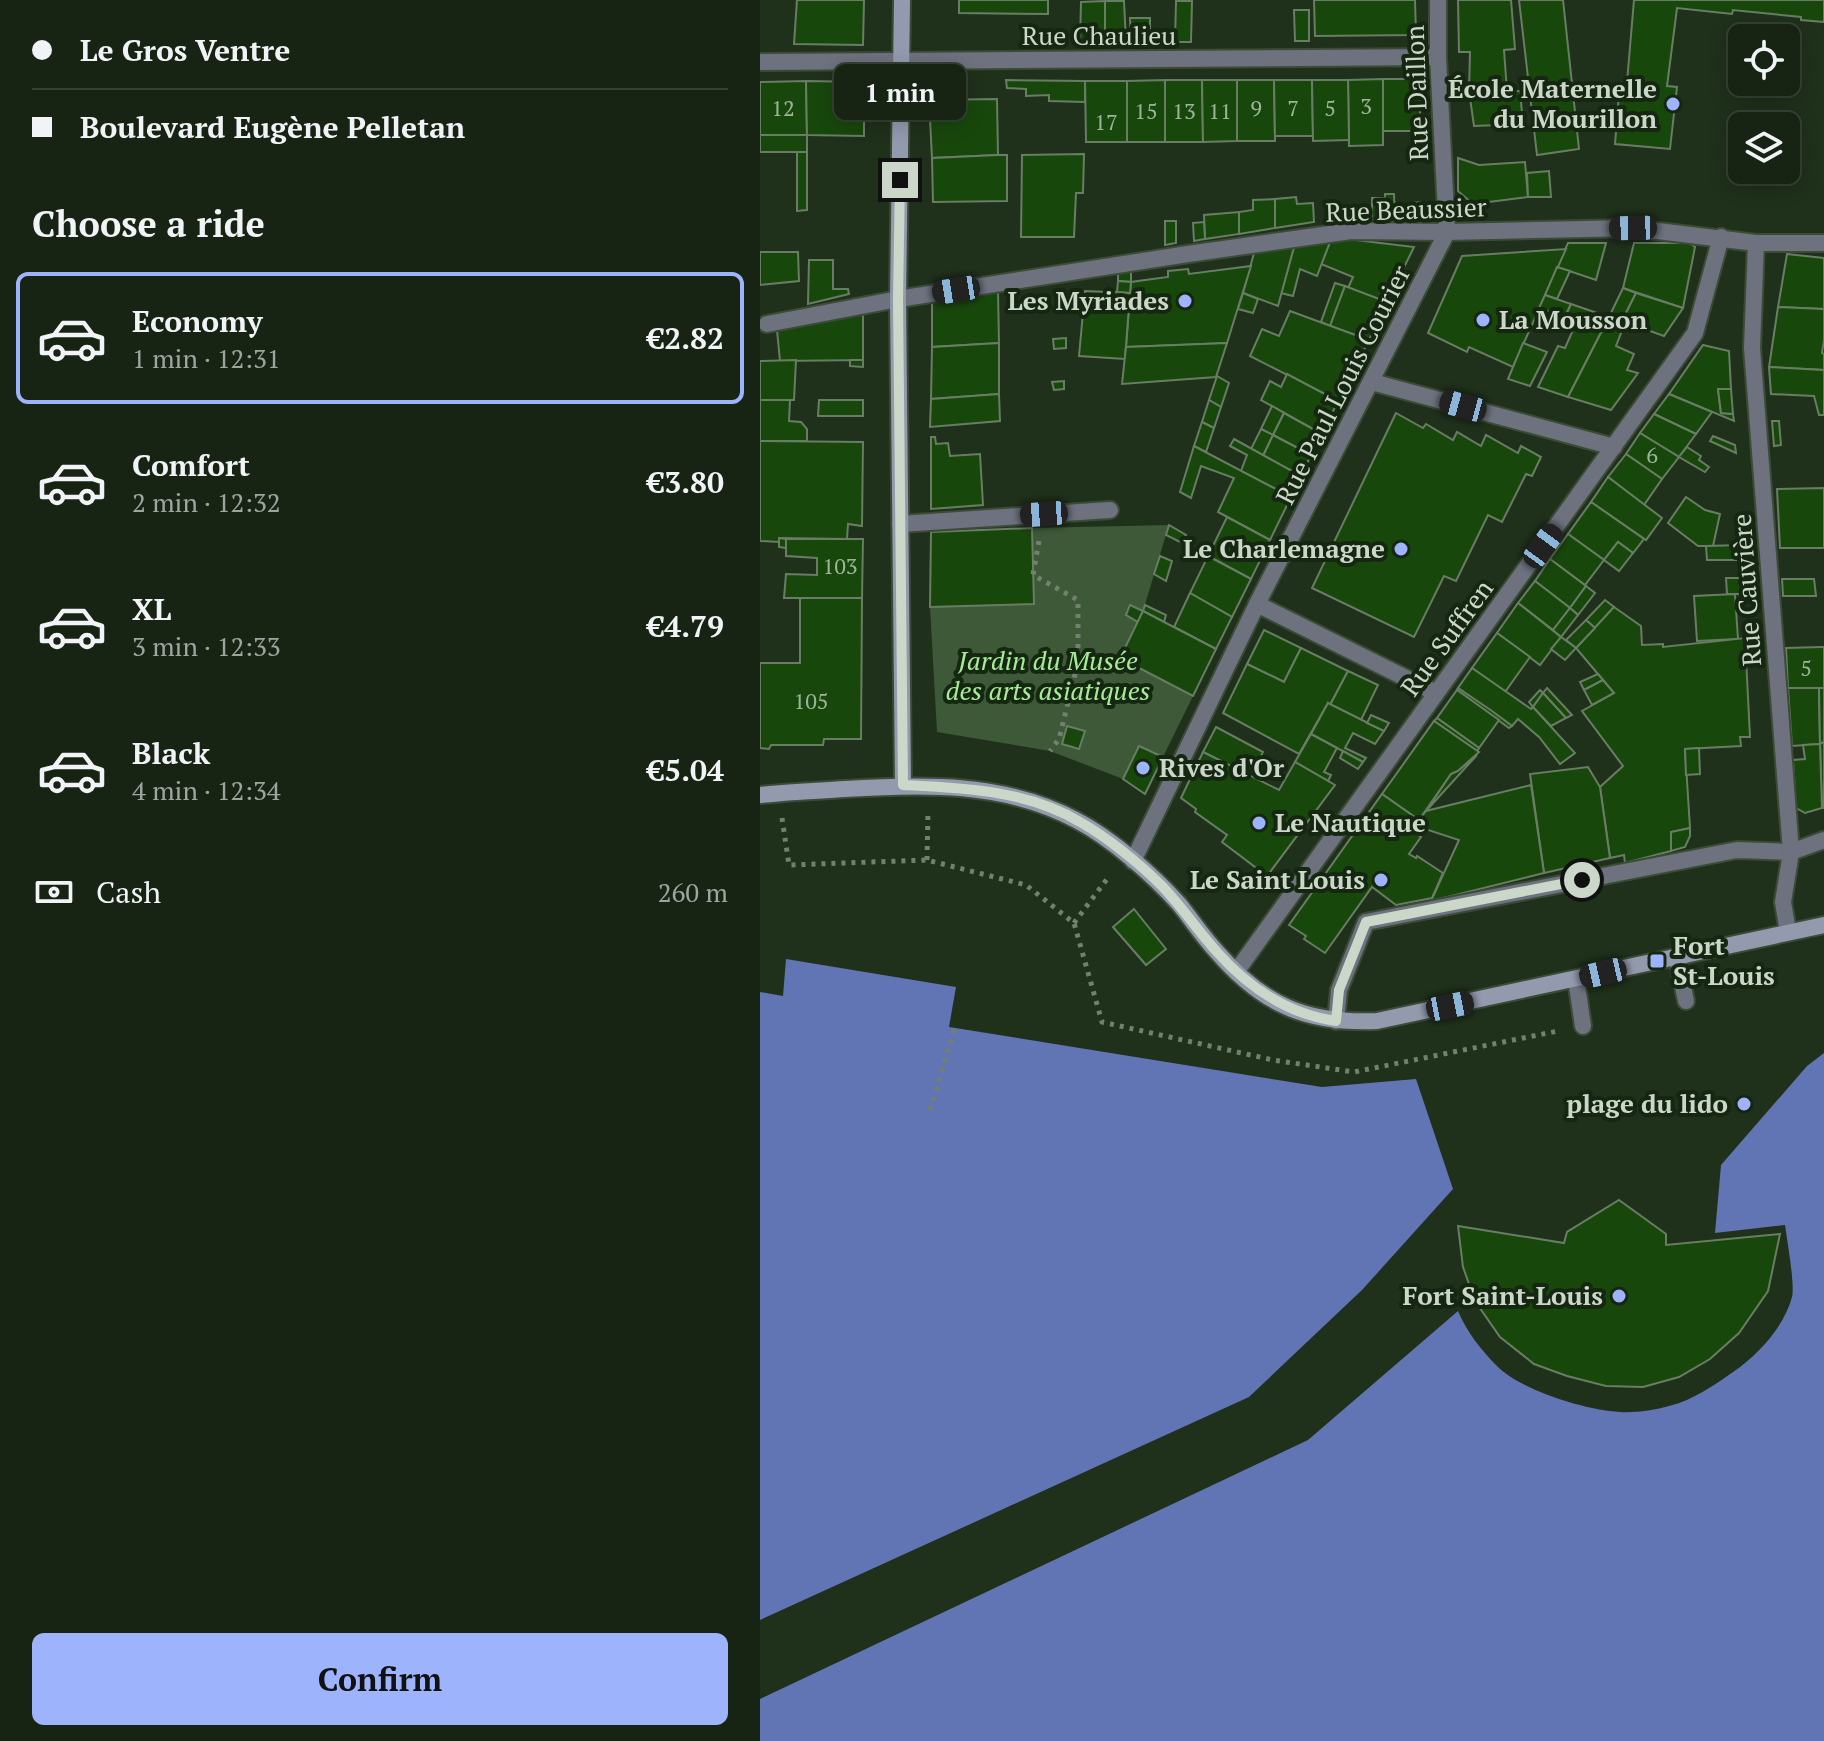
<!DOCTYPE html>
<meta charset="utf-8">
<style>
body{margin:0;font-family:"PT Serif",serif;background:#243022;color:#f1f3f6;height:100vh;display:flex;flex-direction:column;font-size:30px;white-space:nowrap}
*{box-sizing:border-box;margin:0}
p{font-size:26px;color:#9ea4a0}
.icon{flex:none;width:44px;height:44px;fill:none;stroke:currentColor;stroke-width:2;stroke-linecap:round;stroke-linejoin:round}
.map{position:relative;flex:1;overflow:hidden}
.details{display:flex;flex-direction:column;background:#172414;width:760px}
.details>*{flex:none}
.banner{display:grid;align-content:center;height:176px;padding:0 32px;background:#172414}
.controls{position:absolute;left:968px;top:24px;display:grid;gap:16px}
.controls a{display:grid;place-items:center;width:72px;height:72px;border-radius:12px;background:#172414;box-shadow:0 4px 20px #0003,0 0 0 2px #364134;font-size:40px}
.end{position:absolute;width:36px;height:36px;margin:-18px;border:10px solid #cbd7c9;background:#111;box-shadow:0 0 0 4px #111}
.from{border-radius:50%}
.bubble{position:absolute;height:56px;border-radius:12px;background:#172414;box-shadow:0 4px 20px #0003,0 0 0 2px #364134;font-size:26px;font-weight:700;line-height:56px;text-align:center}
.car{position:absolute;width:24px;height:48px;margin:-24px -12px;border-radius:10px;box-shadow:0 0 6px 2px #0007;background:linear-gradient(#222 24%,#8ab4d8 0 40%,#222 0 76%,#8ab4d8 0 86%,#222 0)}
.banner b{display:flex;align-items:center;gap:28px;height:76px;font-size:30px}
.banner b+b{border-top:2px solid #364134}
.banner i{width:20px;height:20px;background:#f1f3f6}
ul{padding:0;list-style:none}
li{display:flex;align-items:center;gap:24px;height:132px;margin:0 16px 12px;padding:0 16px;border:4px solid transparent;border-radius:12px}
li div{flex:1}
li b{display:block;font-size:30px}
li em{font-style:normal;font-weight:700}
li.active{border-color:#9db4fd}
li>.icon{width:72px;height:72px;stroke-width:1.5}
h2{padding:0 32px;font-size:36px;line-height:96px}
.pay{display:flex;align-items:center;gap:20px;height:88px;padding:0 32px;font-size:30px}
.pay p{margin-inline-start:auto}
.action{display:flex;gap:16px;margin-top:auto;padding:16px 32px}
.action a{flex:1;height:92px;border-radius:12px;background:#9db4fd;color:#111;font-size:32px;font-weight:700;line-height:92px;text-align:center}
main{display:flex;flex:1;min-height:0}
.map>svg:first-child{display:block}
.green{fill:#3d5937}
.water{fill:#6174b4}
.building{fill:#18470c;stroke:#687d64;stroke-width:2}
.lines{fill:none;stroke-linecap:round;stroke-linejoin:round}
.lane-casing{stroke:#3b4b37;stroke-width:20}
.street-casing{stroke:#3b4b37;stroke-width:20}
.secondary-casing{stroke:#3b4b37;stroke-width:20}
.path{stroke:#72816f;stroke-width:5;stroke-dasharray:4 6;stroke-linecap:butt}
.lane{stroke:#6d727e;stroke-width:16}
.street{stroke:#6d727e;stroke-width:16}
.secondary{stroke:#939aae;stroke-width:16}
.route{stroke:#cbd7c9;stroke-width:10}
.poi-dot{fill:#9db4fd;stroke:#152611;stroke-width:3}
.labels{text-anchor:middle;stroke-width:8;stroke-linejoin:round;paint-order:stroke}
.number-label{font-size:22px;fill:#9eb39a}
.street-label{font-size:26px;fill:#cbd7c9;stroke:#152611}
.poi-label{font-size:26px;font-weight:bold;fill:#cbd7c9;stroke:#152611;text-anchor:end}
.park-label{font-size:26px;font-style:italic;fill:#a6eb97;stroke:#152611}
</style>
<main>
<section class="details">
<div class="banner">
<b><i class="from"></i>Le Gros Ventre</b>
<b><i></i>Boulevard Eugène Pelletan</b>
</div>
<h2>Choose a ride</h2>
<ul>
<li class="active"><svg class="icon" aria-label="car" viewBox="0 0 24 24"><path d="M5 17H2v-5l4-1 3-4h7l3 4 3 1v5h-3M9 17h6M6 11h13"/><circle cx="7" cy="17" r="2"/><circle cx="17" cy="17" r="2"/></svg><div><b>Economy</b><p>1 min · 12:31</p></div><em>€2.82</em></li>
<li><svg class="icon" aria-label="car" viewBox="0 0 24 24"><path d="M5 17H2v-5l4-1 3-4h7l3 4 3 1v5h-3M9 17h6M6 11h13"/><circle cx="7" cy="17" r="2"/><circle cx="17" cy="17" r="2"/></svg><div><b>Comfort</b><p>2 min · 12:32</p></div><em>€3.80</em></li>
<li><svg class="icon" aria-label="car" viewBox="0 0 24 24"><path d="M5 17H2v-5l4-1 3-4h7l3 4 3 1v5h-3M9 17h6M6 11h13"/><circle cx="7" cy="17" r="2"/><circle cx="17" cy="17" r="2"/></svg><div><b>XL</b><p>3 min · 12:33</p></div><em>€4.79</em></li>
<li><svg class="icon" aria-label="car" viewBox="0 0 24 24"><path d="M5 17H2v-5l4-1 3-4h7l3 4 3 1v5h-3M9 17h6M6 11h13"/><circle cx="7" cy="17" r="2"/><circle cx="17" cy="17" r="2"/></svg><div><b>Black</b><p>4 min · 12:34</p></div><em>€5.04</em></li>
</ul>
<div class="pay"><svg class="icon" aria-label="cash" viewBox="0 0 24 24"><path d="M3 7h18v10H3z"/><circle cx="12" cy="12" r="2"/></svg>Cash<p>260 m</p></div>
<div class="action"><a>Confirm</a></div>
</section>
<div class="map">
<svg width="1064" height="1741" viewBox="0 0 1064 1741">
<rect width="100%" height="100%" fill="#1f301b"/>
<polygon class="green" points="409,525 383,611 370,605 366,615 378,622 360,658 433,696 403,757 379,746 363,779 290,751 177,732 170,607 273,604 272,528"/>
<g class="water">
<polygon points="26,959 196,987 189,1027 562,1087 656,1079 693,1189 602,1290 489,1397 0,1620 0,992 23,996"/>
<path d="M1064,1053V1741H0V1699L548,1440L698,1311C707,1332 721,1350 737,1366C762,1391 825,1410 860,1412C875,1413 895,1410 909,1406C933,1400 953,1386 973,1372C998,1355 1024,1327 1032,1297C1035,1284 1027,1240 1025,1225L955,1233L961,1165L1047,1066Z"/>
</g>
<g class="building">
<polygon points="37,0 104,0 103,45 34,44"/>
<polygon points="199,0 288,0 288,14 199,13"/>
<polygon points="554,0 655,0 656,35 555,36"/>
<polygon points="698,0 751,0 755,49 744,50 747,91 760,91 763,124 714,126 709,91 710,52 699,52"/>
<polygon points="759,0 803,0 819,149 777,155"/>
<polygon points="874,0 1064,0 1064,22 1041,20 1041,17 973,10 972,14 917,8 907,86 917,87 910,149 855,144 860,82 867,82"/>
<polygon points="345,1 345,42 320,42 321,2"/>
<polygon points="345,1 364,1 366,42 345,42"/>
<polygon points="416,1 432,1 431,42 415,42"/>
<polygon points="534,10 549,10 549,41 535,41"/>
<polygon points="370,18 390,18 390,42 371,41"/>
<rect x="623" y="79" width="37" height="52"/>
<polygon points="623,79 623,145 589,146 588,80"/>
<polygon points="246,80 325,81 325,102 289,101 289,95 266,96 266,89 247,88"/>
<polygon points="405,80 405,142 367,142 367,81"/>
<polygon points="405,80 442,80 443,142 405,142"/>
<polygon points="442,80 477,80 477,141 443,142"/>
<polygon points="477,80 514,80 515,141 477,141"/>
<polygon points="514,80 552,80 553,136 515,136"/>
<polygon points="552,80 588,80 589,140 553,141"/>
<polygon points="46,81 47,135 0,135 0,82"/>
<polygon points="46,81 104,82 104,136 47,135"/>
<polygon points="325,81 367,81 367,142 326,142"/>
<polygon points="237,99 238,155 172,158 169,100"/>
<rect x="0" y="135" width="47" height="17"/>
<polygon points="37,152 47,152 47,210 37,211"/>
<polygon points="324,154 323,193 316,193 314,237 261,237 262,155"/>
<polygon points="238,155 247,155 247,201 173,202 172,158"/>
<polygon points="698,158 719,165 765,162 768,197 713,204 698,191"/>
<polygon points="789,171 791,197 768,197 767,173"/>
<polygon points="625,194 634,194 635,222 626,221"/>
<polygon points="536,197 537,204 553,203 554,222 515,228 515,199"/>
<polygon points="612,198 625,198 626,221 612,219"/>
<polygon points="515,199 515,228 479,234 479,212 493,210 493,200"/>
<polygon points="662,202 662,224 653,223 653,203"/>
<polygon points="590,208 602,208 602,218 590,217"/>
<polygon points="479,212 479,234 445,239 444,215"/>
<polygon points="405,221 416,221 416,243 405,245"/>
<polygon points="444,222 445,239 434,241 433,223"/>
<polygon points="587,239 654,247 627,302 588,288 593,277 561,264 570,242"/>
<polygon points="570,242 557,276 540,269 533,296 521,293 534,247"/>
<polygon points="808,243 846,243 836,280 797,267"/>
<polygon points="874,243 930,243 935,247 923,308 863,288"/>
<polygon points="534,247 518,306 483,293 494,253"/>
<polygon points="806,249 753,367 709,347 707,352 668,333 702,256"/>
<polygon points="0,252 38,252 39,281 0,285"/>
<polygon points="1027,254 1064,258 1064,309 1018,307"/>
<polygon points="49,260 73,260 73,289 88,289 89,294 48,304"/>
<polygon points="491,266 467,343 366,347 371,282 408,277 408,271 428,269 429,274"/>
<polygon points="797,267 810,271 797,299 785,295"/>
<polygon points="371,271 371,282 358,281 358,273"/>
<polygon points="358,281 371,282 370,293 357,292"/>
<polygon points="575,283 585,286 570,326 561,322"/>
<polygon points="585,286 627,302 609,340 570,326"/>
<polygon points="863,288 876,293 862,321 849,317"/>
<polygon points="238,291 239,343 172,347 172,300"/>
<polygon points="325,291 370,293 365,359 319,356"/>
<polygon points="483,293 498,299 493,313 478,309"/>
<polygon points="876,293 923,308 904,336 862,321"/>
<polygon points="785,295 811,304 805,317 779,308"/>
<polygon points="811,304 849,317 808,397 778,387 798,346 805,348 817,321 805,317"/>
<polygon points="1018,307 1064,309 1064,340 1062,353 1064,354 1064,370 1009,367"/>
<polygon points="103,310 103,360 20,361 17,330"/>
<polygon points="530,311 609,340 578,401 490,356 502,329 519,336"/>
<polygon points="849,317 865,323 856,346 874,354 867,370 878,373 851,410 808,397"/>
<polygon points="306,338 306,348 294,349 293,339"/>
<polygon points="239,343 239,394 171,399 172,347"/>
<polygon points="467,343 456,377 362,384 366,347"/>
<polygon points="763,343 787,352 770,386 748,379"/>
<polygon points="943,345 969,351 971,389 958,389 961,413 973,414 974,421 909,394"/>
<polygon points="36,360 34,400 0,400 0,361"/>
<polygon points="90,360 103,360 103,367 90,366"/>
<polygon points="1009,367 1064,370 1064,415 1059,415 1054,396 1011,394"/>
<polygon points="527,374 578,401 562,434 501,400 510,381 521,387"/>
<polygon points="457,376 469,383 461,407 449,400"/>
<polygon points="304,381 304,389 294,390 292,382"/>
<polygon points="958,389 971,389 973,414 961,413"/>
<polygon points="239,394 240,421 170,427 171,399"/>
<polygon points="909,394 952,412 936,434 894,414"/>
<polygon points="0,400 30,400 29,421 41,422 47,429 47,441 0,441"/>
<polygon points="59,400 103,400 103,416 58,416"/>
<polygon points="449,400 461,407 454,428 442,422"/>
<polygon points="512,406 524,413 513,435 501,429"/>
<polygon points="524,413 562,434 551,455 513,435"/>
<polygon points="636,413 663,428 666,424 693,440 697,432 721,446 726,435 758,453 761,446 781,457 772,476 766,474 742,522 728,515 696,581 684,576 654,637 552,588"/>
<polygon points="894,414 936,434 919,457 880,433"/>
<polygon points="1012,421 1019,421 1021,445 1014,446"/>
<polygon points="442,422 454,428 446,452 434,446"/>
<polygon points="501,429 513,435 503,456 491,449"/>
<polygon points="880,433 919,457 902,479 866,454"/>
<polygon points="513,435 551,455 541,476 503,456"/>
<polygon points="953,436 975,445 976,453 950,441"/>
<polygon points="171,437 175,437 176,444 188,443 190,456 220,454 223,505 171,509"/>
<polygon points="474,439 541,476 531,497 481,471 487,455 470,446"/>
<polygon points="0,441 103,442 102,526 88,524 87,539 19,538 19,542 0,541"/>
<polygon points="434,446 531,497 510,540 458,512 474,478 441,466 431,498 420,492"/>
<polygon points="927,447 941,456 939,460 949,467 945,472 919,457"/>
<polygon points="866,454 902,479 884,505 848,477"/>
<polygon points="848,477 902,518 886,540 831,502"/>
<polygon points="1064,488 1064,548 1020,548 1017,489"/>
<polygon points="926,497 945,510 960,514 953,546 938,546 908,523"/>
<polygon points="831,502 884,539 873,553 858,542 844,560 808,534"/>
<polygon points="467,517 510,540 491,579 448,556"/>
<polygon points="409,525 426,535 422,543 406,535"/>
<polygon points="272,528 274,604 170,607 171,532"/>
<polygon points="808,534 844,560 825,585 790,559"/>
<polygon points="19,538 26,539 26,548 19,547"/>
<polygon points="26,539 103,539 102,598 24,598 26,574 57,575 57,558 26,556"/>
<polygon points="858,542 873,553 859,571 844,560"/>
<polygon points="981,545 982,560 947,560 946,546"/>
<polygon points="400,556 412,561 406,581 394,574"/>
<polygon points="448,556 491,579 472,617 430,593"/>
<polygon points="790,559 826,586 810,608 775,581"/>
<polygon points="966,578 983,578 984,594 967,594"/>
<polygon points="1022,579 1054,579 1056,596 1023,596"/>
<polygon points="775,581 810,608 793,630 758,603"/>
<polygon points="826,586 835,593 818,615 810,608"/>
<polygon points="430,593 472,617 456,649 414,627"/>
<polygon points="975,594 978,639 937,641 934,596"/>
<polygon points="40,598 102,598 101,739 64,739 63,745 11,745 9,749 0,748 0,663 40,663"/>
<polygon points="845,600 854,607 835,628 826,620"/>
<polygon points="758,603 801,637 780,665 737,633"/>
<polygon points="370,605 383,611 378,622 366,615"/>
<polygon points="385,605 406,615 404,622 383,611"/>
<polygon points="854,607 881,626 882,645 903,644 903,647 985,638 990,737 980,737 981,746 925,749 930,828 911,832 911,851 865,863 864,855 850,858 840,787 863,766 822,711 854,693 816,648"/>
<polygon points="810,608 818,615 801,637 793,630"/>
<polygon points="383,611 456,649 433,696 360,658"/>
<polygon points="826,620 835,628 816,648 806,640"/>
<polygon points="504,630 541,648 524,682 487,664"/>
<polygon points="737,633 770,657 745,692 712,668"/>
<polygon points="801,637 816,648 805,660 791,649"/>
<polygon points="1061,647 1064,647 1064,688 1028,688 1026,648"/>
<polygon points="541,648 588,671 570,705 568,703 539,754 463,713 487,664 524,682"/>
<polygon points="712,668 771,709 773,707 815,753 800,764 779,737 758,719 752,726 698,688"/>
<polygon points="588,671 618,685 601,720 570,705"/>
<polygon points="838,674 843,680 824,690 820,682"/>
<polygon points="843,680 854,693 832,705 824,690"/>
<polygon points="698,688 732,711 752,726 749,728 697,690"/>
<polygon points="787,688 812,715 806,718 783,693"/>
<polygon points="1028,688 1059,688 1060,744 1032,746"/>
<polygon points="1059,688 1064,688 1064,742 1060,743"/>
<polygon points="697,690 739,720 719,748 677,718"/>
<polygon points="780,690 783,693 773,707 769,702"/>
<polygon points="783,693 806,718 791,726 773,707"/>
<polygon points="568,703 624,731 615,744 593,733 585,748 606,758 603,762 551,734"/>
<polygon points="611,715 629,723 624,731 607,723"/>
<polygon points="677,718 719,748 717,751 674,721"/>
<polygon points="674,721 719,752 698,771 691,774 659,820 622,794"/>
<polygon points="307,726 325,731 319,749 302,744"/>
<polygon points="456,727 503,752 498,762 483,755 477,769 443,752"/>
<polygon points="551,734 577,748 564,772 571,775 568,781 535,762"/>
<polygon points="1064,742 1064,808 1062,808 1060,744"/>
<polygon points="1060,744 1062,808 1045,813 1036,808 1033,760 1045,759 1043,745"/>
<polygon points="379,746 403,757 385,794 363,779"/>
<polygon points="939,748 940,774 926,775 925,749"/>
<polygon points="583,751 603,762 598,769 580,758"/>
<polygon points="443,752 519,790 535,762 575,785 507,876 462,842 467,835 435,812 436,809 421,798"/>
<polygon points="717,755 666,811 691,774 698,771"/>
<polygon points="828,767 840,787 850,858 784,873 770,774"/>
<polygon points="771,785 784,873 671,901 699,840 668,830 659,820 666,811"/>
<polygon points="622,794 659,820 652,831 661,837 649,854 656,858 657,856 683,873 672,898 636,905 612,887 565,953 544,939 546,936 529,925"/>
<polygon points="930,828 930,836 925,847 911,851 911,832"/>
<polygon points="374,909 406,949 386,965 353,927"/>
<polygon points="859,1200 906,1234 906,1245 1020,1234 1008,1291 979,1333 950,1359 919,1377 883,1387 846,1386 807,1376 774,1364 740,1337 715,1301 703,1267 698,1226 804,1243 807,1232"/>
</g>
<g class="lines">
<defs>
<g id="lane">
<polyline points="140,524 350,510"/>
<polyline points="917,957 926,1001"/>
<polyline points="816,979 823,1026"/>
<polyline points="576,1021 579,990 606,922 977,850 1031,852"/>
</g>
<g id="street">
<polyline points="0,62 678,57"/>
<polyline points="996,243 992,348 1031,852 1023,902 1028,932"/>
<polyline points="7,324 138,299 428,254 591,231 687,232 873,228 996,243 1064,243"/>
<polyline points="612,382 854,447"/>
<polyline points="497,604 676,693"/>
<polyline points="1031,852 1064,840"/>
<polyline points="373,861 497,604 687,232 678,57 678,0"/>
<polyline points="476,972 935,333 961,237"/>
</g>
<g id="secondary">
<polyline points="142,0 138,299 143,785"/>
<path d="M0,795C28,792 56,791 85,789C163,784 245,782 316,820C351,838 393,875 419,904C432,920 443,937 457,952C503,1005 547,1024 617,1021L1064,925"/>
</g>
</defs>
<use href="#lane" class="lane-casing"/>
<use href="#street" class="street-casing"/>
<use href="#secondary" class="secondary-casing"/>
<g class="path">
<polyline points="279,541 273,575 318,600 318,662 299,739 290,751"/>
<polyline points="22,818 29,865 167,860 266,885 314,923 342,1022 513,1060 594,1072 798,1031"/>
<polyline points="167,860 168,812"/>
<polyline points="314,923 350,875"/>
<polyline points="170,1110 195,1028"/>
</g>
<use href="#lane" class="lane"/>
<use href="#street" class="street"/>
<use href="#secondary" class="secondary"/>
</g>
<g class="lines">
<path class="route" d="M140,180L138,299L143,785C204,788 266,790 320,822C347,837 380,864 402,886C422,907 438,931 457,952C489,988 527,1014 576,1021L579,990L606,922L822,880"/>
</g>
<g class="poi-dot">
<circle cx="913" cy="104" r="8"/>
<circle cx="425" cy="301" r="8"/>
<circle cx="723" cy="320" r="8"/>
<circle cx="641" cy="549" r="8"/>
<circle cx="383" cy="768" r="8"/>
<circle cx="499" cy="823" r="8"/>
<circle cx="621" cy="880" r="8"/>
<rect x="889" y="953" width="16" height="16" rx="4"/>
<circle cx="984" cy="1104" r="8"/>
<circle cx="859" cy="1296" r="8"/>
</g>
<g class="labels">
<g class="number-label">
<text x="606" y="114">3</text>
<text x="23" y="116">12</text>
<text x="496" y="116">9</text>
<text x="533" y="116">7</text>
<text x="570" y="116">5</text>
<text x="386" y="119">15</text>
<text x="424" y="119">13</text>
<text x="460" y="119">11</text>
<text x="346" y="130">17</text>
<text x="892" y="463">6</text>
<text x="80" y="574">103</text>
<text x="1046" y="676">5</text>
<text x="51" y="709">105</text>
</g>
<g class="street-label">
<text x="339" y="45">Rue Chaulieu</text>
<text transform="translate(657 93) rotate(-92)" y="9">Rue Daillon</text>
<text transform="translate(646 210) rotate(-2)" y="9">Rue Beaussier</text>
<text transform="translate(583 385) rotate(-63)" y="9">Rue Paul Louis Courier</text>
<text transform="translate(987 590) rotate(-94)" y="9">Rue Cauvière</text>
<text transform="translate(687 638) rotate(-54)" y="9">Rue Suffren</text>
</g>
<g class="poi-label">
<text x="897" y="98">École Maternelle<tspan x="897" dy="30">du Mourillon</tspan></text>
<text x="409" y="310">Les Myriades</text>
<text x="739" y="329" text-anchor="start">La Mousson</text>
<text x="625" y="558">Le Charlemagne</text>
<text x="399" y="777" text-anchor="start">Rives d'Or</text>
<text x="515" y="832" text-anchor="start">Le Nautique</text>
<text x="605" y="889">Le Saint Louis</text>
<text x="913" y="955" text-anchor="start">Fort<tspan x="913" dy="30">St-Louis</tspan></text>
<text x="968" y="1113">plage du lido</text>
<text x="843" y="1305">Fort Saint-Louis</text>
</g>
<g class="park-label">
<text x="288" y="670">Jardin du Musée<tspan x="288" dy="30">des arts asiatiques</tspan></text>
</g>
</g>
</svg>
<div class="controls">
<a><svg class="icon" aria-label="locate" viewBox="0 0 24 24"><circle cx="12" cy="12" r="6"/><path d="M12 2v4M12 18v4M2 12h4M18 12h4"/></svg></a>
<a><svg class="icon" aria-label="layers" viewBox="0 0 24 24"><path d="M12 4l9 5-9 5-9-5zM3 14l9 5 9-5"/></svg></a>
</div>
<i class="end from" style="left:822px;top:880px"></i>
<i class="end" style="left:140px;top:180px"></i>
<div class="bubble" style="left:74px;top:64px;width:132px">1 min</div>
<i class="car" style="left:873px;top:228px;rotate:269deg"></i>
<i class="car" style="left:196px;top:290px;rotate:261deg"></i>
<i class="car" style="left:703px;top:406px;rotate:285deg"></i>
<i class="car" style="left:284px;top:514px;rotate:266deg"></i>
<i class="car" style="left:783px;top:546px;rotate:36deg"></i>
<i class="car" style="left:843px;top:973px;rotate:257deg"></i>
<i class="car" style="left:690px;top:1006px;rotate:79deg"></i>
</div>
</main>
